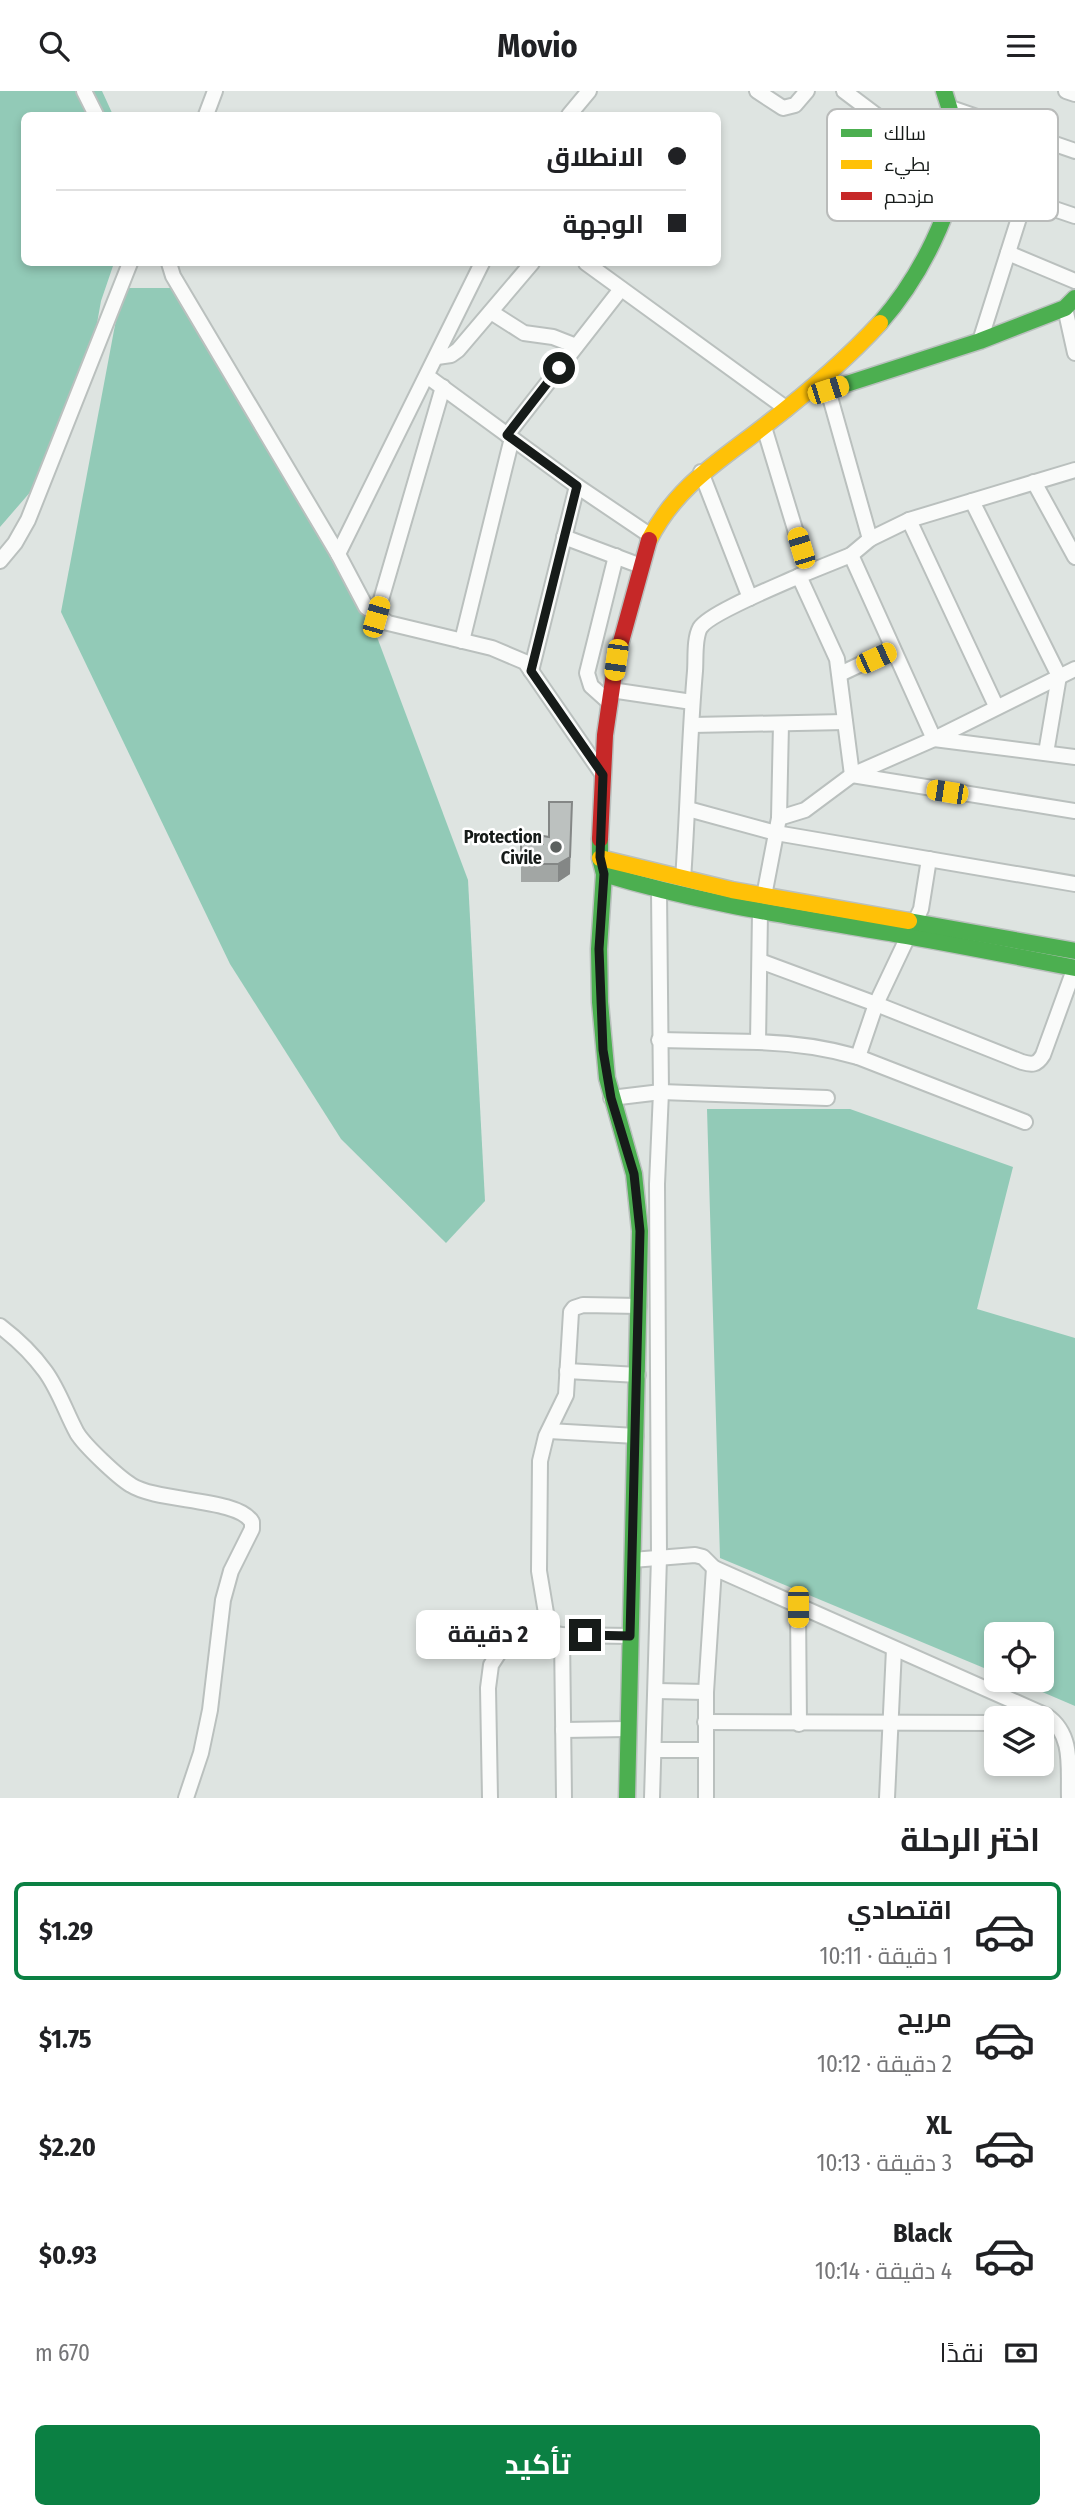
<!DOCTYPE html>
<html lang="ar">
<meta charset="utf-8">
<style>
body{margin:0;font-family:"Fira Sans Condensed",Cairo,sans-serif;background:#f2f2f2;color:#202124;direction:rtl;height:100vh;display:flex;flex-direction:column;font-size:26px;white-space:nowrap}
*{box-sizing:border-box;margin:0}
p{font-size:23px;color:#757577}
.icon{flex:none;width:38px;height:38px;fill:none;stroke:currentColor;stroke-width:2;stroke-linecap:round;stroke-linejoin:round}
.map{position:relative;height:1707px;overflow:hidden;direction:ltr}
.panel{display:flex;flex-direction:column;background:#fff;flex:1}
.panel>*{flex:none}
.top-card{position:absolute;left:21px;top:21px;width:700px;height:154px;border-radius:10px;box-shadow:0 4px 10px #0003;direction:rtl;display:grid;align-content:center;height:154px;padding:0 35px;background:#fff}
.tools{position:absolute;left:984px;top:1531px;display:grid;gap:14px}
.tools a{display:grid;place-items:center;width:70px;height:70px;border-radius:10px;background:#fff;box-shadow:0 4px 10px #0003;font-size:35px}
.end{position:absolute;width:32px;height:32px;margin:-16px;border:9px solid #161b19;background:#fff;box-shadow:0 0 0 4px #fff}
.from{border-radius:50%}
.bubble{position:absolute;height:49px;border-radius:10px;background:#fff;box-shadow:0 4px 10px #0003;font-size:23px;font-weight:700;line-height:49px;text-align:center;direction:rtl}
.car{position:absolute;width:21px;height:42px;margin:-21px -10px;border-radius:9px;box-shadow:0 0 5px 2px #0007;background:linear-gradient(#f5c518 24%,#345 0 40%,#f5c518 0 76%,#345 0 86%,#f5c518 0)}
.top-card b{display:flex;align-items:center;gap:24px;height:66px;font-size:26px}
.top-card b+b{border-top:2px solid #e0e0e0}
.top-card i{width:18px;height:18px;background:#202124}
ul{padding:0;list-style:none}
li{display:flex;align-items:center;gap:21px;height:98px;margin:0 14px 10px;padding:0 21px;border:4px solid transparent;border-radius:10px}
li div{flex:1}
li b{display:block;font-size:26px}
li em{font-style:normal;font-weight:700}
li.selected{border-color:#0b8043}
li>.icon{width:63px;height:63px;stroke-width:1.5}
h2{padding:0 35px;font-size:32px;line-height:84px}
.pay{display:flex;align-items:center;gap:18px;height:77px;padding:0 35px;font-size:26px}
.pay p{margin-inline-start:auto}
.button{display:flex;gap:14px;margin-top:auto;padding:14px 35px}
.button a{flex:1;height:80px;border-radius:10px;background:#0b8043;color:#fff;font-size:28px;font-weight:700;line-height:80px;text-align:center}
header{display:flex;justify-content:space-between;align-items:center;height:91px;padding:0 35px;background:#fff;font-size:32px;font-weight:700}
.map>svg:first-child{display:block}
.forest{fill:#92cab7}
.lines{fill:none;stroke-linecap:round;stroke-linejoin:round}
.street-casing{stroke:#bac0be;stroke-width:18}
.fast-casing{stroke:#bac0be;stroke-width:19}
.slow-casing{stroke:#bac0be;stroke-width:19}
.jam-casing{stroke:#bac0be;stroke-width:19}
.street{stroke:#fafbfa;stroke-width:14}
.fast{stroke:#4caf50;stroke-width:16}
.slow{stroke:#ffc107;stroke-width:16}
.jam{stroke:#c62828;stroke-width:16}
.wall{fill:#a2a6a4}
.shaded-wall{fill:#848786}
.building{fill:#bcc1bf;stroke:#848786;stroke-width:2}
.route{stroke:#161b19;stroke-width:9}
.poi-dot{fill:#5c615f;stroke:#fff;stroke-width:2.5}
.labels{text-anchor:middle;stroke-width:5;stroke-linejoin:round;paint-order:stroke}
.poi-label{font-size:18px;font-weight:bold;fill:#161b19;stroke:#fff;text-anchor:end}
.key{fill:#fff;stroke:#b9bbba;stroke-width:2}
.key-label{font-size:19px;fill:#161b19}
</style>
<header><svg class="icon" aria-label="menu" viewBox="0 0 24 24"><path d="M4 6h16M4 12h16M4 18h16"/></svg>Movio<svg class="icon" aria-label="search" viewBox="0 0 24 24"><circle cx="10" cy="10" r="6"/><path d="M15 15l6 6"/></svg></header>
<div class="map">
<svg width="1075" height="1707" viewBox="0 0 1075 1707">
<rect width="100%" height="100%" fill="#dee4e1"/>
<g class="forest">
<polygon points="0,0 102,0 113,24 24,24 24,172 114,172 101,210 88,283 58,369 0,436"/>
<polygon points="122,197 181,197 374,538 468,789 485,1110 446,1152 341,1048 230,873 61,521"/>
<polygon points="707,1018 850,1018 1013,1076 977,1218 1075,1247 1075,1615 1014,1589 1041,1589 1041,1544 996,1544 996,1582 720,1467"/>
</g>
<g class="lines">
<defs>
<g id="street">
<polyline points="84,0 96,24"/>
<polyline points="757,0 783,17 795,14 807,0"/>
<polyline points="844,0 957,85 1025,108 980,250"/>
<polyline points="1066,0 1075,3"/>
<polyline points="951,17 1075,60"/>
<polyline points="206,24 215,0"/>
<polyline points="569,24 589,0"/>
<polyline points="1025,108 1075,125"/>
<polyline points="1008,162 1075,190"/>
<polyline points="169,172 173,185 338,463 366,516 388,532 492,557 525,571 603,684"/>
<polyline points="586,172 787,318"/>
<polyline points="1065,217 1075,262"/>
<polyline points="491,221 524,242 553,246 576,255"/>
<polyline points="437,266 451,264 458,259 532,172"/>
<polyline points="427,285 577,395 651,445"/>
<polyline points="828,299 870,448"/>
<polyline points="764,336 808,481"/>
<polyline points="507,344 621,198"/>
<polyline points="701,381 750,507"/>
<polyline points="1034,391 1075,466"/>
<polyline points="972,410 1059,585 1046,662"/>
<polyline points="909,429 996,615"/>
<polyline points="564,446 641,475"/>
<polyline points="338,463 482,172"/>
<polyline points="851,464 934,648 1075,666"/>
<polyline points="0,470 15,452 28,429 130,172"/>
<polyline points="799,485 851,464 870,448 909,429 1075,379"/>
<polyline points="376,526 443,296"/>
<polyline points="462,550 512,347"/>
<polyline points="531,580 577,395"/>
<polyline points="840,583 893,558"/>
<polyline points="611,599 692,611"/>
<polyline points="610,612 591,595 587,582 616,465"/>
<polyline points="692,634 845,631"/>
<polyline points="688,718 776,742 1075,793"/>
<polyline points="779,727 805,719 852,684 934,648 1075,578"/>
<path d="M683,788C688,719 689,649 695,580C696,568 694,548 700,537C709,522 780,494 799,485L837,568L852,684L1075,720"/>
<polyline points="764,805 779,727 781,633"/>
<path d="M760,822L758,951C793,952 824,956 858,966L876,913L921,818L929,768"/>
<path d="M760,870L876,913L1022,971C1032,974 1037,974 1043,964L1075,876"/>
<polyline points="659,949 758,951"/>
<polyline points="858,966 1025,1031"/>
<polyline points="611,1007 661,1001 827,1007"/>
<path d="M0,1235C17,1248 32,1262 45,1280C59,1299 66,1322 77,1342C85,1355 118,1386 131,1394C157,1411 238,1407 252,1431V1438L231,1480L223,1509L210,1619L201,1662L186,1707"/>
<polyline points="567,1280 638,1284"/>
<polyline points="549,1340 636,1345"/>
<polyline points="632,1469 695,1464 703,1466 714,1477"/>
<polyline points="798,1516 799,1633"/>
<polyline points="549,1540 539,1480 540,1370 546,1345 566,1304 571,1221 574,1217 583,1214 639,1215"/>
<polyline points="562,1544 564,1707"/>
<polyline points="656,1600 706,1601"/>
<polyline points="705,1631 996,1632"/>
<polyline points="563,1639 628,1638"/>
<polyline points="654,1659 706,1659"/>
<polyline points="490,1707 488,1597 491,1574 502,1557 511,1547 538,1539 562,1544 630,1545"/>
<polyline points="652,1707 659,1466 657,1093 661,1001 659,800"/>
<path d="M706,1707V1601L714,1477L1047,1625C1074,1644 1068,1677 1069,1707"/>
<polyline points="887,1707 894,1558"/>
</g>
<g id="fast">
<path d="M880,232C917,190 959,115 957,58C957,38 950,19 944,0"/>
<polyline points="813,297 828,299 980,250 1065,217 1075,207"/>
<polyline points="600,748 600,767 604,783 599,858 600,911 607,987 634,1083 640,1140 627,1707"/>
<path d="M604,783C706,814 803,827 907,845C963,855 1019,866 1075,877"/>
<polyline points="909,830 1075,860"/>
</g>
<g id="slow">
<path d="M649,449C677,394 720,370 767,333C807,302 846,269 880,232"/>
<polyline points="600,767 732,799 909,830"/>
</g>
<polyline id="jam" points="600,748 605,644 616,569 649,449"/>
</defs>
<use href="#street" class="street-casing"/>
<use href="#fast" class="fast-casing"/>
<use href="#slow" class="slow-casing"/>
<use href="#jam" class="jam-casing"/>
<use href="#street" class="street"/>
<use href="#fast" class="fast"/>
<use href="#slow" class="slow"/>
<use href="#jam" class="jam"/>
</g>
<polygon class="wall" points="521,753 543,753 570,783 558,791 521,791"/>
<polygon class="shaded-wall" points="572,711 570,783 558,791 558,773"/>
<polygon class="building" points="549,711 572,711 570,766 558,773 521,773 521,753 543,753 543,745 549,746"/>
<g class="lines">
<polyline class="route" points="559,277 507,344 577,395 531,580 603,684 600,766 604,783 599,858 603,959 611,1007 634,1083 640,1140 630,1545 585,1544"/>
</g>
<circle class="poi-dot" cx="556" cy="756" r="7"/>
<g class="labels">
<g class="poi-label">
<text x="542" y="752">Protection<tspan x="542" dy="21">Civile</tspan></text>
</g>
</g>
<rect x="827" y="18" width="231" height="112" rx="10" class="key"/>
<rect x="841" y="38" width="31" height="8" fill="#4caf50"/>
<rect x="841" y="69" width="31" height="9" fill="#ffc107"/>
<rect x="841" y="101" width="31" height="8" fill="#c62828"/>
<g class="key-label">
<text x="884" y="49">سالك</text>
<text x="884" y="80">بطيء</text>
<text x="884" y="112">مزدحم</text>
</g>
</svg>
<div class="tools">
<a><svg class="icon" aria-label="locate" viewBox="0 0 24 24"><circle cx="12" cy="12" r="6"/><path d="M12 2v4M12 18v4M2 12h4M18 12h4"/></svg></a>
<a><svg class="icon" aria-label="layers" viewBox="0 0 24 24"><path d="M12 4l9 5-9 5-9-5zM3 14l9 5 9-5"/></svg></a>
</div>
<i class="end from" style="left:559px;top:277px"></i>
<i class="end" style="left:585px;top:1544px"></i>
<div class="bubble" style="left:416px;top:1519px;width:144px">2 دقيقة</div>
<i class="car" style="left:828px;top:299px;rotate:72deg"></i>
<i class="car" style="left:801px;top:457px;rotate:343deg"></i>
<i class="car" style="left:376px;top:526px;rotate:16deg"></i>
<i class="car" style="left:876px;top:567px;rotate:65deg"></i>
<i class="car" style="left:616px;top:569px;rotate:188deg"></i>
<i class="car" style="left:947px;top:701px;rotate:279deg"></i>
<i class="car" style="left:798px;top:1516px;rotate:180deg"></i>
<div class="top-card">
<b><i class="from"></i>الانطلاق</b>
<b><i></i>الوجهة</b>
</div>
</div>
<section class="panel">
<h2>اختر الرحلة</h2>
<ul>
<li class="selected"><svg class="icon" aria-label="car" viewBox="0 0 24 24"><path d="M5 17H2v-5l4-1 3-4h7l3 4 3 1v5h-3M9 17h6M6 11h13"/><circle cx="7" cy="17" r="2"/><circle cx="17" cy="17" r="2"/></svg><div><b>اقتصادي</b><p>1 دقيقة · 10:11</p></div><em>$1.29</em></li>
<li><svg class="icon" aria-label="car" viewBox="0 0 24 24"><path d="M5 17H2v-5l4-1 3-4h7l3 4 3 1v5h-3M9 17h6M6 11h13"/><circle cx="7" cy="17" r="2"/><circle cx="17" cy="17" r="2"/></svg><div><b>مريح</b><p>2 دقيقة · 10:12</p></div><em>$1.75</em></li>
<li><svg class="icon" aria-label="car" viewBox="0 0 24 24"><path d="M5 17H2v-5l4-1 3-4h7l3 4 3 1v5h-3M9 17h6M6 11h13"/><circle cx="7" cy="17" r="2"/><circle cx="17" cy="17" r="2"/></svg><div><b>XL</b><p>3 دقيقة · 10:13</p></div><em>$2.20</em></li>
<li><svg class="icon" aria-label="car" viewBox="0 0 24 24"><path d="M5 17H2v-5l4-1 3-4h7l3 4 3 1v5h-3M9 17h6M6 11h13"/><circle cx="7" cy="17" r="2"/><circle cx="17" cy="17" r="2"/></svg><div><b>Black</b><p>4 دقيقة · 10:14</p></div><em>$0.93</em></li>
</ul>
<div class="pay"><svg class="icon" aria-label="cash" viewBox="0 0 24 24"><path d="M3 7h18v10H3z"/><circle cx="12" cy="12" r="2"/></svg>نقدًا<p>670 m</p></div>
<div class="button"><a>تأكيد</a></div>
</section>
